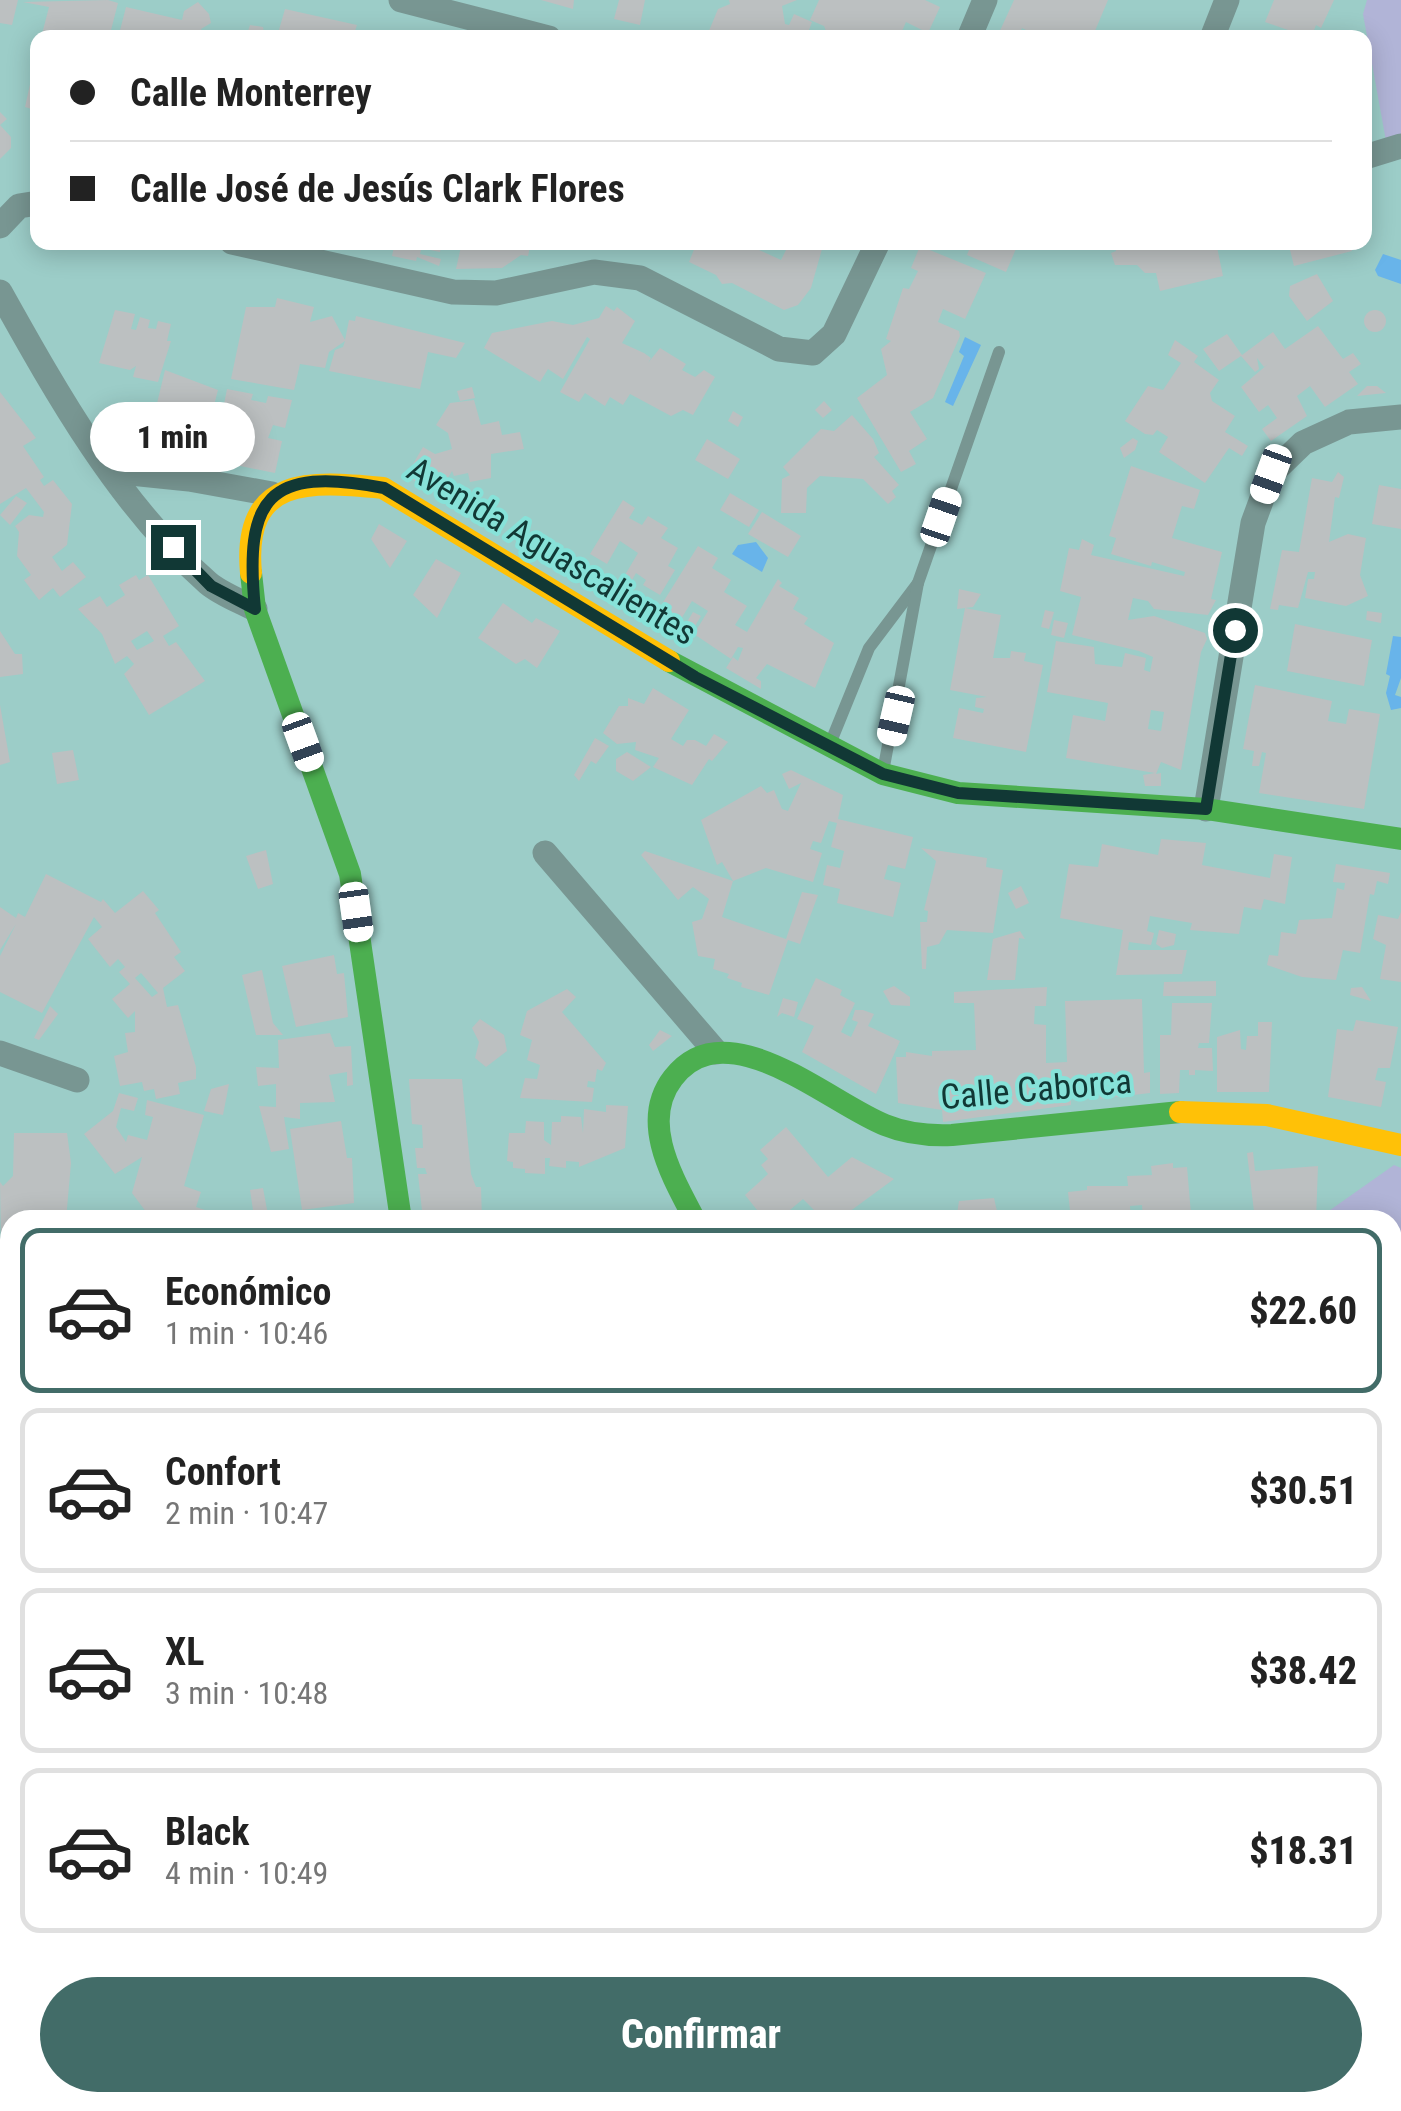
<!DOCTYPE html>
<html lang="es">
<meta charset="utf-8">
<style>
body{margin:0;font-family:"Roboto Condensed",sans-serif;background:#f6f6f6;color:#222;height:100vh;display:flex;flex-direction:column;font-size:38px;white-space:nowrap}
*{box-sizing:border-box;margin:0}
p{font-size:32px;color:#767676}
.icon{flex:none;width:55px;height:55px;fill:none;stroke:currentColor;stroke-width:2;stroke-linecap:round;stroke-linejoin:round}
.map{position:relative;flex:1;overflow:hidden}
.details{position:absolute;left:0px;top:1210px;width:1402px;height:902px;display:flex;flex-direction:column;background:#fff;border-radius:30px 30px 0 0;box-shadow:0 5px 25px #0003}
.details>*{flex:none}
.banner{position:absolute;left:30px;top:30px;width:1342px;height:220px;border-radius:20px;box-shadow:0 5px 25px #0003;display:grid;align-content:center;height:220px;padding:0 40px;background:#fff}
.end{position:absolute;width:45px;height:45px;margin:-22px;border:12px solid #113835;background:#fff;box-shadow:0 0 0 5px #fff}
.from{border-radius:50%}
.bubble{position:absolute;height:70px;border-radius:35px;background:#fff;box-shadow:0 5px 25px #0003;font-size:32px;font-weight:800;line-height:70px;text-align:center}
.car{position:absolute;width:30px;height:60px;margin:-30px -15px;border-radius:12px;box-shadow:0 0 8px 2px #0007;background:linear-gradient(#fff 24%,#345 0 40%,#fff 0 76%,#345 0 86%,#fff 0)}
.banner b{display:flex;align-items:center;gap:35px;height:95px;font-size:38px}
.banner b+b{border-top:2px solid #e0e0e0}
.banner i{width:25px;height:25px;background:#222}
ul{padding:18px 0 0;list-style:none}
li{display:flex;align-items:center;gap:30px;height:165px;margin:0 20px 15px;padding:0 20px;border:5px solid #e0e0e0;border-radius:20px}
li div{flex:1}
li b{display:block;font-size:38px}
li em{font-style:normal;font-weight:800}
li.selected{border-color:#426c68}
li>.icon{width:90px;height:90px;stroke-width:1.5}
.button{display:flex;gap:20px;margin-top:auto;padding:20px 40px}
.button a{flex:1;height:115px;border-radius:60px;background:#426c68;color:#fff;font-size:40px;font-weight:800;line-height:115px;text-align:center}
.map>svg:first-child{display:block}
.green{fill:#b1b4d7}
.water{fill:#68b4ea}
.building{fill:#bcc0c1;fill-rule:evenodd}
.lines{fill:none;stroke-linecap:round;stroke-linejoin:round}
.lane{stroke:#789692;stroke-width:12}
.street{stroke:#789692;stroke-width:25}
.fast{stroke:#4caf50;stroke-width:22}
.slow{stroke:#ffc107;stroke-width:22}
.route{stroke:#113835;stroke-width:12}
.labels{text-anchor:middle;stroke-width:8;stroke-linejoin:round;paint-order:stroke}
.street-label{font-size:35px;fill:#113835;stroke:#87e2d9}
</style>
<div class="map">
<svg width="1401" height="2111" viewBox="0 0 1401 2111">
<rect width="100%" height="100%" fill="#9ccdc8"/>
<g class="green">
<polygon points="1367,0 1401,0 1401,137 1386,141 1363,14"/>
<polygon points="1394,1165 1401,1168 1401,1363 1393,1347 1392,1220 1316,1220"/>
</g>
<g class="water">
<polygon points="1383,254 1401,260 1401,284 1378,276 1375,270"/>
<polygon points="965,337 981,345 953,406 945,402 964,356 959,352"/>
<polygon points="756,542 768,558 762,572 732,554 738,545"/>
<polygon points="1393,636 1401,637 1401,678 1395,695 1401,697 1401,708 1391,710 1386,693 1390,676 1386,674"/>
</g>
<g class="building">
<polygon points="0,0 18,0 12,25 0,23"/>
<polygon points="108,0 118,3 109,38 41,38 49,7 23,2"/>
<polygon points="541,0 574,0 573,9"/>
<polygon points="619,0 645,0 640,25 614,19"/>
<polygon points="729,0 797,0 782,6 785,24 789,25 794,14 812,22 806,38 783,38 785,33 706,38 718,9 730,4"/>
<polygon points="819,0 925,0 940,7 928,33 906,22 899,38 829,38 824,26 810,20"/>
<polygon points="1014,0 1108,0 1092,38 1023,38 1026,30 1022,28 1018,38 1003,38 998,35"/>
<polygon points="1274,0 1334,0 1321,28 1316,25 1311,38 1265,22"/>
<polygon points="198,2 209,14 211,23 201,29 207,38 118,38 126,7 182,20 184,11"/>
<polygon points="285,9 357,25 355,31 350,30 347,38 278,33"/>
<polygon points="250,25 263,27 265,38 246,37"/>
<polygon points="34,66 38,68 38,111 25,107"/>
<polygon points="0,112 7,119 0,125 11,137 11,148 0,159"/>
<polygon points="395,242 423,242 420,254 441,259 439,266 417,257 416,261 392,256"/>
<polygon points="427,242 442,242 440,252 425,249"/>
<polygon points="462,242 531,242 528,256 521,255 502,268 456,269"/>
<polygon points="697,242 742,242 781,260 790,242 824,242 811,288 798,305 784,310 732,283 722,284 716,275 689,262"/>
<polygon points="972,242 1019,242 1006,272 967,255"/>
<polygon points="1114,242 1184,242 1185,247 1216,242 1223,276 1160,291 1156,273 1145,273 1137,265 1115,265 1111,253 1116,251"/>
<polygon points="1288,242 1349,242 1352,251 1294,266"/>
<polygon points="920,246 986,273 965,319 943,309 938,322 959,331 960,336 933,398 910,412 927,439 909,451 916,464 901,472 857,398 887,375 881,349 891,341 886,339 903,288 909,289 918,271 911,268"/>
<polygon points="1317,274 1333,301 1307,321 1289,296 1290,286"/>
<polygon points="277,298 314,307 310,322 332,316 345,340 349,320 355,321 356,316 465,343 456,358 428,352 420,389 329,371 335,350 343,347 345,341 329,352 325,368 300,364 294,390 231,379 246,307 275,307"/>
<polygon points="606,306 614,311 617,307 635,321 622,343 644,353 651,358 648,363 660,348 686,364 682,370 695,377 704,370 715,377 693,415 683,410 671,416 630,394 623,405 610,397 605,406 585,393 579,402 560,392 590,339 587,337 563,379 548,369 540,382 484,348 492,333 552,321 573,325 599,318"/>
<circle cx="1375" cy="321" r="11"/>
<polygon points="115,310 135,314 131,329 136,330 140,317 150,320 148,328 156,329 158,321 171,324 167,341 171,341 158,382 133,377 136,366 130,370 99,363"/>
<polygon points="1318,326 1343,359 1353,353 1361,364 1349,372 1358,384 1325,407 1310,386 1297,396 1307,416 1271,441 1262,429 1277,418 1268,405 1259,412 1241,387 1268,364 1264,367 1257,358 1259,369 1255,372 1241,356 1219,371 1203,349 1227,334 1242,355 1273,332 1285,349"/>
<polygon points="1175,340 1198,356 1194,362 1219,380 1210,393 1212,401 1235,416 1225,432 1248,446 1242,456 1229,448 1205,483 1159,452 1168,437 1157,430 1153,435 1145,434 1125,421 1148,386 1163,390 1181,363 1168,355"/>
<polygon points="165,370 218,390 207,432 203,437 184,432 179,451 147,445"/>
<polygon points="1367,386 1377,386 1386,393 1357,396"/>
<polygon points="472,387 475,398 460,401 457,391"/>
<polygon points="227,389 253,394 251,400 266,403 268,396 292,400 285,428 273,425 268,438 282,441 275,473 211,460 219,428 232,431 235,425 233,417 222,414"/>
<polygon points="0,392 36,438 23,446 44,477 40,480 44,486 53,480 72,504 67,545 52,557 62,571 73,562 86,577 60,597 53,588 39,600 24,580 31,575 17,556 19,532 15,526 29,515 43,517 44,512 26,488 0,504"/>
<polygon points="474,400 481,425 499,421 502,435 520,432 524,449 491,454 491,478 470,482 468,473 454,476 452,471 438,494 406,476 423,447 435,454 452,449 448,433 436,425 450,403"/>
<polygon points="824,401 832,410 823,418 815,410"/>
<polygon points="733,411 743,417 738,427 728,421"/>
<polygon points="852,415 873,439 879,453 874,457 899,485 892,491 896,497 888,504 863,479 820,476 807,488 806,513 781,513 782,479 790,475 783,467 821,429 834,431"/>
<polygon points="1133,438 1138,441 1135,450 1124,458 1120,448"/>
<polygon points="707,439 740,459 728,479 695,460"/>
<path d="M1131,466L1200,490L1194,509L1182,506L1172,538L1222,552L1211,599L1216,600L1208,615L1154,609L1148,601L1133,598L1128,620L1154,616L1205,633L1207,639L1201,652L1181,770L1161,762L1156,774L1161,773V786H1145L1143,775L1155,773L1066,758L1073,715L1105,721L1108,703L1047,692L1056,641L1094,647L1095,664L1122,667L1125,653L1146,658L1144,670L1150,672L1153,657L1139,651L1072,635L1081,597L1060,591L1069,548L1079,550L1082,539L1094,545L1091,555L1184,576L1185,572L1152,562L1151,566L1111,554L1116,538L1109,536ZM1151,710L1164,712L1161,731L1148,729Z"/>
<polygon points="1338,472 1344,477 1339,498 1335,497 1329,542 1348,534 1366,538 1360,575 1368,596 1346,606 1305,598 1308,579 1314,579 1315,572 1308,572 1298,608 1279,605 1278,610 1270,609 1282,550 1299,552 1312,478 1332,482"/>
<polygon points="1379,485 1401,489 1401,529 1372,524"/>
<polygon points="730,493 759,510 749,527 720,510"/>
<polygon points="16,496 27,503 10,525 0,515"/>
<polygon points="623,500 635,508 629,518 642,525 648,516 668,528 661,538 678,548 668,566 675,570 660,595 643,585 646,580 636,573 632,580 625,575 638,553 620,541 607,564 590,554"/>
<polygon points="762,512 801,536 788,557 748,534"/>
<polygon points="379,524 407,541 390,568 371,539"/>
<polygon points="698,546 718,558 712,568 731,580 724,592 747,606 735,625 747,632 778,579 782,583 779,586 799,598 793,609 808,618 804,624 834,643 815,688 767,664 756,678 761,681 761,689 726,668 733,657 738,661 743,648 738,647 731,659 694,634 708,611 692,601 678,624 657,612"/>
<polygon points="436,559 461,573 437,618 413,595"/>
<path d="M136,575L139,580L148,575L179,626L163,636L169,646L176,642L205,681L149,715L124,674L134,664L127,656L115,664L102,634L78,609L100,596L107,607L125,595L119,585ZM147,631L154,641L137,650L131,641Z"/>
<polygon points="959,589 981,594 973,607 957,609"/>
<polygon points="503,603 532,623 536,618 560,631 537,668 525,659 516,664 478,638"/>
<polygon points="965,608 1001,615 993,658 1010,658 1011,651 1026,653 1024,661 1043,665 1026,752 953,738 959,708 983,713 984,709 975,707 976,698 987,697 950,690"/>
<polygon points="1045,610 1054,612 1049,629 1041,627"/>
<polygon points="1367,611 1382,613 1381,623 1366,620"/>
<polygon points="693,612 701,616 695,626 687,622"/>
<polygon points="1054,620 1068,623 1064,638 1051,635"/>
<polygon points="1295,624 1372,640 1364,686 1287,671"/>
<polygon points="0,631 15,654 22,654 23,674 0,677"/>
<polygon points="1255,685 1332,701 1328,721 1346,724 1349,709 1380,714 1364,809 1259,793 1266,753 1262,752 1259,766 1252,766 1254,751 1243,749"/>
<polygon points="653,688 689,710 671,739 683,746 687,740 695,740 706,746 714,734 728,742 712,761 709,759 692,785 653,767 659,758 635,750 636,742 617,744 603,733 619,706 628,706 628,698 644,704"/>
<polygon points="0,705 10,762 0,765"/>
<polygon points="595,738 609,746 596,764 591,761 579,781 574,775"/>
<polygon points="73,750 79,780 57,784 52,753"/>
<polygon points="627,752 651,767 633,781 616,771 616,759"/>
<polygon points="791,770 843,795 838,819 913,837 905,869 888,865 884,879 901,883 893,917 837,903 840,889 823,885 827,865 840,868 844,851 831,847 837,823 829,821 821,843 813,841 810,849 822,853 813,882 766,868 733,881 722,862 717,865 701,820 761,786 767,793 774,790 782,809 788,811 801,783 789,789 782,774"/>
<polygon points="1161,839 1206,843 1202,865 1270,878 1274,854 1292,857 1285,904 1264,899 1261,910 1244,907 1239,934 1190,930 1192,923 1150,916 1147,931 1154,933 1151,945 1129,942 1128,950 1187,950 1182,974 1116,975 1123,930 1060,918 1069,864 1098,867 1102,844 1158,855"/>
<polygon points="921,848 987,858 986,867 1003,870 993,933 947,930 939,944 927,947 926,969 922,969 920,922 927,922 928,911 924,910 936,861"/>
<polygon points="266,850 273,884 258,889 246,856"/>
<polygon points="645,851 733,881 722,917 786,939 802,892 818,895 800,944 788,940 769,995 741,987 742,983 727,978 729,974 713,969 715,959 698,956 692,922 702,919 709,899 693,887 678,900 641,855"/>
<polygon points="1336,864 1390,873 1388,884 1377,881 1374,895 1370,894 1360,953 1343,950 1336,980 1302,977 1267,965 1269,955 1278,956 1281,932 1296,934 1299,920 1332,918 1337,888 1344,890 1345,883 1333,882"/>
<path d="M46,874L101,902L103,899L115,913L143,891L159,910L155,913L181,952L174,957L185,971L163,988L167,1007L178,1005L196,1067V1079L178,1083L180,1094L156,1099L154,1089L144,1091L142,1082L120,1086L114,1056L128,1052L125,1033L135,1032V1011L128,1018L112,999L130,984L119,972L125,967L118,959L110,967L88,939L102,927L94,917L42,1013L0,992V956L16,924L0,950V907L16,918L18,913L25,917ZM141,973L158,993L152,997L135,978Z"/>
<polygon points="1021,886 1029,903 1016,909 1008,893"/>
<polygon points="1401,912 1401,982 1380,979 1386,945 1373,939 1378,915 1398,919"/>
<polygon points="1159,930 1176,934 1174,945 1162,948 1156,944"/>
<polygon points="1020,931 1025,939 1019,938 1015,980 987,980 993,939"/>
<polygon points="334,955 337,974 344,973 348,1017 296,1027 282,966"/>
<polygon points="262,970 273,1023 283,1035 256,1035 242,975"/>
<polygon points="816,978 842,990 840,995 855,1003 841,1032 851,1037 858,1022 852,1020 855,1010 863,1010 874,1014 868,1026 900,1041 876,1094 802,1052 814,1026 797,1019"/>
<polygon points="1216,981 1216,996 1163,996 1164,982"/>
<polygon points="894,986 910,997 910,1006 891,1005 883,991"/>
<polygon points="1047,987 1046,1006 1035,1006 1034,1024 1046,1025 1046,1063 1067,1062 1065,1001 1142,999 1144,1073 1150,1072 1150,1093 1100,1099 1100,1091 1071,1094 1071,1105 943,1122 942,1110 898,1103 896,1057 906,1057 906,1052 932,1056 932,1051 976,1050 974,1003 954,1003 954,992"/>
<polygon points="1362,987 1371,1001 1350,995 1351,988"/>
<polygon points="567,989 576,997 562,1012 606,1063 602,1071 597,1069 595,1082 588,1081 587,1087 594,1088 592,1102 520,1098 525,1078 537,1079 540,1065 527,1060 532,1040 520,1035 527,1011"/>
<polygon points="783,998 798,1002 794,1017 782,1013 777,1017"/>
<polygon points="1172,1003 1212,1003 1209,1043 1199,1043 1198,1048 1212,1048 1213,1071 1195,1070 1195,1075 1189,1075 1189,1070 1180,1070 1179,1093 1160,1094 1160,1035 1171,1035"/>
<polygon points="50,1006 58,1014 39,1040 34,1038"/>
<polygon points="480,1019 504,1035 507,1051 486,1067 475,1058 479,1042 472,1028"/>
<polygon points="1356,1020 1398,1027 1390,1068 1378,1068 1375,1080 1386,1082 1381,1107 1328,1097 1337,1029 1353,1031"/>
<polygon points="1258,1022 1272,1022 1269,1092 1217,1092 1217,1037 1240,1030 1241,1049 1246,1050 1247,1036 1258,1036"/>
<polygon points="660,1030 672,1036 653,1051 649,1045"/>
<polygon points="330,1033 335,1047 351,1046 353,1085 347,1086 347,1072 329,1075 335,1102 300,1103 300,1119 284,1117 289,1149 271,1152 259,1106 276,1107 276,1084 258,1086 256,1067 279,1068 278,1040"/>
<polygon points="409,1079 462,1079 471,1174 476,1187 481,1187 482,1220 423,1220 418,1174 427,1174 425,1168 417,1168 415,1148 423,1148 422,1125 412,1124"/>
<polygon points="229,1084 223,1115 204,1111 211,1089"/>
<polygon points="119,1093 138,1098 134,1111 121,1108 116,1127 126,1142 128,1135 147,1140 153,1117 145,1115 147,1100 204,1115 184,1186 201,1192 196,1207 205,1210 202,1220 152,1220 132,1193 142,1157 115,1174 84,1134 113,1111"/>
<polygon points="606,1105 628,1106 625,1148 579,1167 579,1162 566,1161 566,1168 549,1166 550,1158 545,1158 545,1174 525,1173 525,1169 513,1168 513,1162 507,1161 509,1133 525,1133 526,1121 544,1122 544,1140 551,1145 552,1122 561,1122 561,1116 581,1117 583,1133 584,1109 606,1112"/>
<polygon points="341,1121 347,1158 352,1158 354,1203 302,1210 290,1129"/>
<polygon points="786,1127 828,1177 852,1157 894,1179 838,1220 833,1216 824,1220 803,1199 778,1220 765,1220 745,1195 768,1174 761,1165 768,1159 760,1150"/>
<polygon points="14,1133 67,1133 71,1163 66,1220 10,1220 10,1296 2,1299 0,1182 3,1186 13,1176"/>
<polygon points="1253,1152 1255,1171 1318,1166 1316,1220 1255,1220 1247,1153"/>
<polygon points="1173,1163 1173,1168 1187,1167 1191,1214 1176,1215 1177,1220 1143,1220 1142,1205 1130,1206 1131,1220 1071,1220 1068,1192 1087,1190 1087,1186 1128,1186 1127,1176 1152,1175 1151,1166"/>
<polygon points="263,1188 268,1215 254,1217 250,1190"/>
<polygon points="994,1198 999,1220 956,1220 959,1201"/>
<polygon points="865,1210 872,1220 852,1220"/>
<polygon points="10,1417 10,1448 0,1436 0,1427"/>
<polygon points="1401,1486 1401,1547 1398,1551 1392,1546 1392,1496"/>
<polygon points="0,1566 10,1567 10,1577 0,1577"/>
<polygon points="1401,1568 1401,1634 1392,1638 1392,1578"/>
<polygon points="1401,1653 1401,1688 1392,1657"/>
<polygon points="0,1720 10,1721 10,1799 2,1798 0,1786"/>
<polygon points="1401,1837 1401,1945 1396,1958 1401,1960 1401,1992 1392,1988 1392,1879 1398,1865 1392,1858"/>
<polygon points="0,1895 10,1901 9,1966 0,1965"/>
<polygon points="1392,2022 1401,2031 1398,2052 1392,2046"/>
<polygon points="1401,2049 1401,2111 1349,2111 1358,2102 1392,2102 1392,2057"/>
<polygon points="4,2068 10,2070 10,2102 41,2102 43,2111 0,2111 0,2069"/>
<polygon points="131,2102 167,2102 166,2111 130,2111"/>
<polygon points="191,2102 244,2102 242,2111 190,2111"/>
<polygon points="256,2102 334,2102 332,2111 274,2111 275,2108"/>
<polygon points="430,2102 455,2105 558,2103 556,2111 428,2111"/>
<polygon points="736,2102 792,2102 791,2111"/>
<polygon points="926,2102 952,2102 944,2111 935,2111"/>
<polygon points="1008,2102 1023,2102 1014,2111 999,2111"/>
<polygon points="1030,2102 1089,2102 1081,2111 1027,2111 1024,2108"/>
<polygon points="1298,2102 1313,2102 1321,2111 1289,2111"/>
</g>
<g class="lines">
<g class="lane">
<polyline points="830,744 869,648 918,583"/>
<polyline points="883,772 918,583 999,352"/>
</g>
<g class="street">
<polyline points="401,0 549,38"/>
<polyline points="969,38 985,0"/>
<polyline points="1212,38 1227,0"/>
<polyline points="1365,157 1401,146"/>
<polyline points="0,226 19,206 38,203"/>
<polyline points="232,242 453,292 496,293 594,272 640,278 779,349 813,353 834,334 878,242"/>
<path d="M0,292C57,394 119,505 208,583C221,594 240,601 255,609"/>
<polyline points="111,471 189,479 272,494"/>
<polyline points="1206,809 1253,523 1271,474 1303,443 1349,422 1401,417"/>
<polyline points="545,853 716,1052"/>
<polyline points="0,1053 77,1080"/>
<polyline points="0,1476 10,1489"/>
<polyline points="0,1537 10,1538"/>
<polyline points="0,1847 10,1846"/>
<polyline points="1215,2102 1223,2111"/>
</g>
<g class="fast">
<polyline points="251,573 255,609 350,874 401,1220"/>
<polyline points="669,661 883,774 958,793 1206,809 1401,839"/>
<path d="M695,1220C673,1178 639,1122 673,1078C726,1008 829,1103 885,1125C907,1134 929,1136 952,1135L1180,1112"/>
<polyline points="1392,1732 1401,1751"/>
</g>
<g class="slow">
<path d="M251,573C242,475 310,481 383,488L669,661"/>
<polyline points="1180,1112 1267,1115 1401,1145"/>
</g>
</g>
<g class="lines">
<path class="route" d="M173,547L211,586L255,609C244,499 267,465 384,488L695,677L883,774L958,793L1206,809L1235,630"/>
</g>
<g class="labels">
<g class="street-label">
<text transform="translate(552 551) rotate(31)" y="12">Avenida Aguascalientes</text>
<text transform="translate(1036 1089) rotate(-5)" y="12">Calle Caborca</text>
</g>
</g>
</svg>
<i class="end from" style="left:1235px;top:630px"></i>
<i class="end" style="left:173px;top:547px"></i>
<div class="bubble" style="left:90px;top:402px;width:165px">1 min</div>
<i class="car" style="left:1271px;top:474px;rotate:200deg"></i>
<i class="car" style="left:941px;top:517px;rotate:19deg"></i>
<i class="car" style="left:896px;top:716px;rotate:193deg"></i>
<i class="car" style="left:303px;top:742px;rotate:160deg"></i>
<i class="car" style="left:356px;top:912px;rotate:172deg"></i>
<div class="banner">
<b><i class="from"></i>Calle Monterrey</b>
<b><i></i>Calle José de Jesús Clark Flores</b>
</div>
<section class="details">
<ul>
<li class="selected"><svg class="icon" aria-label="car" viewBox="0 0 24 24"><path d="M5 17H2v-5l4-1 3-4h7l3 4 3 1v5h-3M9 17h6M6 11h13"/><circle cx="7" cy="17" r="2"/><circle cx="17" cy="17" r="2"/></svg><div><b>Económico</b><p>1 min · 10:46</p></div><em>$22.60</em></li>
<li><svg class="icon" aria-label="car" viewBox="0 0 24 24"><path d="M5 17H2v-5l4-1 3-4h7l3 4 3 1v5h-3M9 17h6M6 11h13"/><circle cx="7" cy="17" r="2"/><circle cx="17" cy="17" r="2"/></svg><div><b>Confort</b><p>2 min · 10:47</p></div><em>$30.51</em></li>
<li><svg class="icon" aria-label="car" viewBox="0 0 24 24"><path d="M5 17H2v-5l4-1 3-4h7l3 4 3 1v5h-3M9 17h6M6 11h13"/><circle cx="7" cy="17" r="2"/><circle cx="17" cy="17" r="2"/></svg><div><b>XL</b><p>3 min · 10:48</p></div><em>$38.42</em></li>
<li><svg class="icon" aria-label="car" viewBox="0 0 24 24"><path d="M5 17H2v-5l4-1 3-4h7l3 4 3 1v5h-3M9 17h6M6 11h13"/><circle cx="7" cy="17" r="2"/><circle cx="17" cy="17" r="2"/></svg><div><b>Black</b><p>4 min · 10:49</p></div><em>$18.31</em></li>
</ul>
<div class="button"><a>Confirmar</a></div>
</section>
</div>
